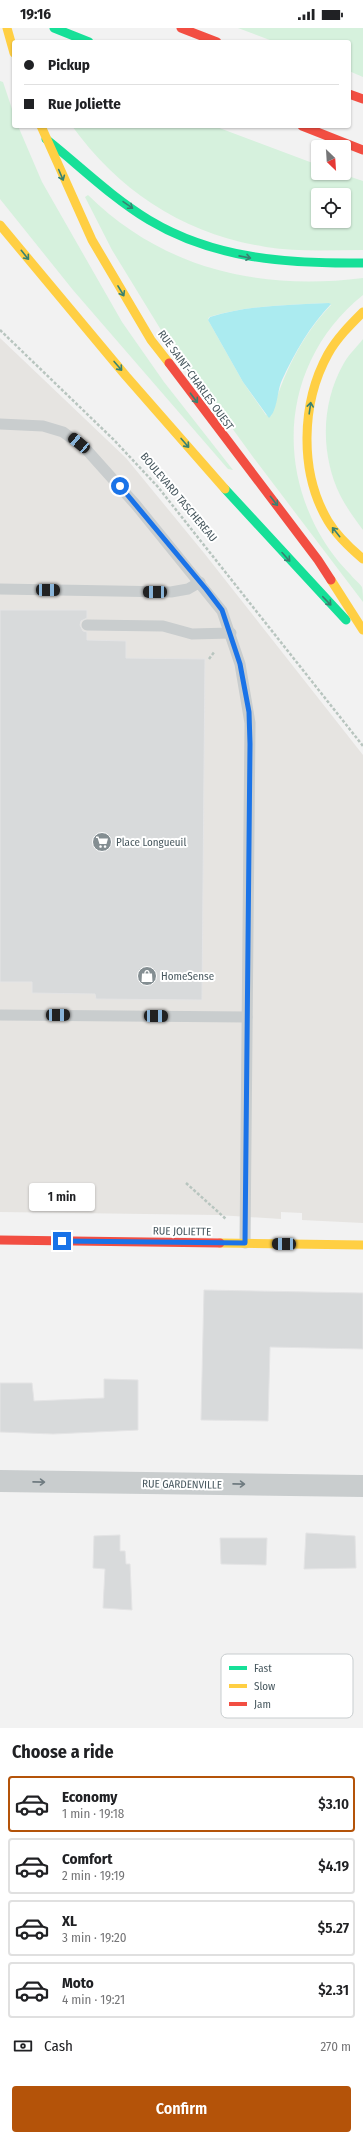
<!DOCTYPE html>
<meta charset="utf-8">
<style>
body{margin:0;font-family:"Fira Sans Condensed",sans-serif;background:#f2f2f2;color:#202124;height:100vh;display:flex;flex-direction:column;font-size:15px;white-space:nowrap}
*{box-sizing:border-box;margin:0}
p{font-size:13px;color:#757577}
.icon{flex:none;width:22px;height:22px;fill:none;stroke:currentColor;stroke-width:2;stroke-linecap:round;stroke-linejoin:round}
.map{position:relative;height:1700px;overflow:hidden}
.details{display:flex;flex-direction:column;background:#fff;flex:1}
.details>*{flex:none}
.hud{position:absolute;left:12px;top:12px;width:339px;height:88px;border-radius:4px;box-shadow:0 1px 3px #0004;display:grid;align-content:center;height:88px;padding:0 12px;background:#fff}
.needle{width:26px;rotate:155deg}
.fabs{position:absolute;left:311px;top:112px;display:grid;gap:8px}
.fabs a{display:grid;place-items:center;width:40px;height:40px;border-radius:4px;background:#fff;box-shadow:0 1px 3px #0004;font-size:20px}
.end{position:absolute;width:18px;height:18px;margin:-9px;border:5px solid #1a73e8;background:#fff;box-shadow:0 0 0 2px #fff}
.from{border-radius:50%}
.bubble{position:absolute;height:28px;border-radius:4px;background:#fff;box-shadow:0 1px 3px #0004;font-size:13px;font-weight:600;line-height:28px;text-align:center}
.car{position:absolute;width:12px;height:24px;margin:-12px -6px;border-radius:5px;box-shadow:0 0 3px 1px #0007;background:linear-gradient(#222 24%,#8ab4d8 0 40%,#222 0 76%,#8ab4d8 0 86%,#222 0)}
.hud b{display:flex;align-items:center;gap:14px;height:38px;font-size:15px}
.hud b+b{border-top:1px solid #e0e0e0}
.hud i{width:10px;height:10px;background:#202124}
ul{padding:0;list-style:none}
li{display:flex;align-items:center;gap:12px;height:56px;margin:0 8px 6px;padding:0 4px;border:2px solid #e0e0e0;border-radius:4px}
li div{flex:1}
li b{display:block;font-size:15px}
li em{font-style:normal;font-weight:600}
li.active{border-color:#b45309}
li>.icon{width:36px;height:36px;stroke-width:1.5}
h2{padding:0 12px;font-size:18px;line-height:48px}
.pay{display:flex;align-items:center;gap:10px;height:44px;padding:0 12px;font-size:15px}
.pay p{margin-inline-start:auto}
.cta{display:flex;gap:8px;margin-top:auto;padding:8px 12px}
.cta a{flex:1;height:46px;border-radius:4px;background:#b45309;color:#fff;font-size:16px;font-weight:600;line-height:46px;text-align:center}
.status{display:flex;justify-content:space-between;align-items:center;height:28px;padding:0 20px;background:#fff;direction:ltr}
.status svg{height:11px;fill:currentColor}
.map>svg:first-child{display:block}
.commercial{fill:#e6e4e1}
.green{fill:#d6f1dd;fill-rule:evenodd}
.water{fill:#abebf0}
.building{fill:#d8dadb;stroke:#e4e4e5}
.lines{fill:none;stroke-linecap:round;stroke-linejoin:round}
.path{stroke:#b8c5bf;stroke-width:2.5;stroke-dasharray:3 2;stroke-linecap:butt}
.lane{stroke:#c9cdce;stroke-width:11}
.street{stroke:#c9cdce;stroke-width:22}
.fast{stroke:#16e098;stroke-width:9}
.slow{stroke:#ffcf43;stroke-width:9}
.jam{stroke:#f24e42;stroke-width:9}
.oneway{stroke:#398170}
.oneway2{stroke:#6f7b80}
.route{stroke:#1a73e8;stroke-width:5}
.labels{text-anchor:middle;stroke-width:4;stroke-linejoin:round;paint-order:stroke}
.street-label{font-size:11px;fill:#48585f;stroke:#fff}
.poi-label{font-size:11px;fill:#48585f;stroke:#fff;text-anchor:start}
.key{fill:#fff;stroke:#c8cdcf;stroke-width:1}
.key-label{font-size:11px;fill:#48585f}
</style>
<div class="status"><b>19:16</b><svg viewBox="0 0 49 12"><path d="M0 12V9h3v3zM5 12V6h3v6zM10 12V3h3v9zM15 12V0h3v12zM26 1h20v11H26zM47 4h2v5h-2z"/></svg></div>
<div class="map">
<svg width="363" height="1700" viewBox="0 0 363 1700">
<rect width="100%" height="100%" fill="#f2f2f2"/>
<polygon class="commercial" points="0,310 126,430 204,525 363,727 363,1195 302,1192 302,1185 281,1184 281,1191 218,1187 0,1184"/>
<g class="green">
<polygon points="238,0 363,0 363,49 349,43 349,14 275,14"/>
<polygon points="0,53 3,54 14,87 14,98 18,98 42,154 122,294 164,354 233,442 228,441 73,262 0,171"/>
<path d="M72,98H214L318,137V145H339L363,153V222C331,222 297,224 266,219C184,206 120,164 72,98ZM318,167H344V193H318Z"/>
<path d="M88,167C163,241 260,263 363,250V267C288,327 273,428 322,510C329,522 340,536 350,546C353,550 359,555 362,559C363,563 363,570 363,574L253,429L161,302L112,222L85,169ZM329,275L331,277C301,308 283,347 271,388L266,387L243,354L208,292L209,289C248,277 289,277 329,275Z"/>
<path d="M363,311V502C355,491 346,479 340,467C320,425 321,375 344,335C349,326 357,319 363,311Z"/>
</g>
<path class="water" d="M329,275L331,276C310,298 295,324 282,352C277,362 278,382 269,390L243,354L208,292L210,289C248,277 290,277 329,275Z"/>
<g class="building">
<polygon points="0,582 87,582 87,590 81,593 80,597 83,603 87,604 87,612 126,613 126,630 205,631 202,972 96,971 95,966 32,965 32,954 0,954"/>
<polygon points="204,1262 363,1265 363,1321 270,1319 268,1393 201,1392"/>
<polygon points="104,1351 138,1352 138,1402 53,1406 0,1404 0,1355 32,1355 34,1373 104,1370"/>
<polygon points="306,1505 355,1508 356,1540 304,1541"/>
<polygon points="120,1507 120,1523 125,1523 126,1536 130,1536 132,1582 103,1580 105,1541 93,1540 94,1508"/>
<polygon points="220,1510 267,1510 266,1537 221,1536"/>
</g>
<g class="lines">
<g class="path">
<polyline points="0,302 114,412 158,459 363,718"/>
<polyline points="209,631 215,623"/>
<polyline points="186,1155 226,1191"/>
</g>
<g class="lane">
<polyline points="0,396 43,398 63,404 85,420 136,477 222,583 240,636 250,695 245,1215"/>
<polyline points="0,561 171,564 188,561 200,554"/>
<polyline points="87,597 163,598 192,606 231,605"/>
<polyline points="0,987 247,989"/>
</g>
<polyline class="street" points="0,1453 363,1458"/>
<g class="fast">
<polyline points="54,0 89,14"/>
<path d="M46,111C80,138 111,169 149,192C214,231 288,236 363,235"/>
<polyline points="225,461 346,592"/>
</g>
<g class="slow">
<polyline points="7,0 14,25"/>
<polyline points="41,98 92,212 151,312 169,335"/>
<polyline points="0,197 126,348 225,461"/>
<path d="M363,284C350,297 337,310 328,326C301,375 299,444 328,493C337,508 350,520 363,531"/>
<polyline points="331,552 363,602"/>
<polyline points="220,1215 363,1217"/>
</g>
<g class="jam">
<polyline points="181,0 217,14"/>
<polyline points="349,66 363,71"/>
<polyline points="302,98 363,122"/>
<polyline points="169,335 318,532 331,552"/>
<polyline points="0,1212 220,1215"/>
</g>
</g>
<defs><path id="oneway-shaft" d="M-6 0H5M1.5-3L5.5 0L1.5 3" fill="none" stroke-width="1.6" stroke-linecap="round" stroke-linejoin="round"/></defs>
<g class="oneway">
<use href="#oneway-shaft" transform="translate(61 147) rotate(67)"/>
<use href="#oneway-shaft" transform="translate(128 177) rotate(35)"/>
<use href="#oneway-shaft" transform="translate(25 227) rotate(51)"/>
<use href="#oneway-shaft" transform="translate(245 229) rotate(11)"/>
<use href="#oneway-shaft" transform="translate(121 263) rotate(59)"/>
<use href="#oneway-shaft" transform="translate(118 338) rotate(49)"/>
<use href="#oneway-shaft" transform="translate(194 370) rotate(53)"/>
<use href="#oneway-shaft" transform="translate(310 380) rotate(-82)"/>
<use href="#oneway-shaft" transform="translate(185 415) rotate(49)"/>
<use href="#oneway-shaft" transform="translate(274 473) rotate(52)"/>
<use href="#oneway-shaft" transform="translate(336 504) rotate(-129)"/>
<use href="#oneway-shaft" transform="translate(286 529) rotate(48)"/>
<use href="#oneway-shaft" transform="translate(327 573) rotate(46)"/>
</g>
<g class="oneway2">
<use href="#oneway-shaft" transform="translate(39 1454) rotate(1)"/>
<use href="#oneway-shaft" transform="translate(239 1456) rotate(1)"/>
</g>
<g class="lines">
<polyline class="route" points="62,1213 245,1215 250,716 249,684 240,636 222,582 206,561 120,458"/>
</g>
<defs>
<symbol id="supermarket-disc" viewBox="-11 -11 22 22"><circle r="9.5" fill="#848e92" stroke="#fff"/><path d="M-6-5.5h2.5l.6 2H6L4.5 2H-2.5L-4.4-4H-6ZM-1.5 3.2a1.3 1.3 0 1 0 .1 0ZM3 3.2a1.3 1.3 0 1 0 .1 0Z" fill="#fff"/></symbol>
<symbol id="shop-disc" viewBox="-11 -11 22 22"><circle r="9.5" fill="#848e92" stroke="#fff"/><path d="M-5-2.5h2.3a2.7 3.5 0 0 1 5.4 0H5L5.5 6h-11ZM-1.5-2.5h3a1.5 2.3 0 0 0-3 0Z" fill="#fff"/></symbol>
</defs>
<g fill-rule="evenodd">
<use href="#supermarket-disc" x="91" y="803" width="22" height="22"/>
<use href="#shop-disc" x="136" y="937" width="22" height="22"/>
</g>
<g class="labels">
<g class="street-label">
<text transform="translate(196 352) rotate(54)" y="4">RUE SAINT-CHARLES OUEST</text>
<text transform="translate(179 469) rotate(50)" y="4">BOULEVARD TASCHEREAU</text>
<text transform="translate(182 1203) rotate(1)" y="4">RUE JOLIETTE</text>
<text transform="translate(182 1456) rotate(1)" y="4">RUE GARDENVILLE</text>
</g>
<g class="poi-label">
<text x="116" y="818">Place Longueuil</text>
<text x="161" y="952">HomeSense</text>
</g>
</g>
<rect x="221" y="1626" width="132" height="64" rx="6" class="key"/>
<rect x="229" y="1638" width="18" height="4" fill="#16e098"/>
<rect x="229" y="1656" width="18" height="4" fill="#ffcf43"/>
<rect x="229" y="1674" width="18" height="4" fill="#f24e42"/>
<g class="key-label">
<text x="254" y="1644">Fast</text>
<text x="254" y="1662">Slow</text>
<text x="254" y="1680">Jam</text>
</g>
</svg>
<div class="fabs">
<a><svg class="needle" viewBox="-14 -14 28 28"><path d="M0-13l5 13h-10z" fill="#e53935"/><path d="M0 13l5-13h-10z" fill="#757577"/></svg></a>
<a><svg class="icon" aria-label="locate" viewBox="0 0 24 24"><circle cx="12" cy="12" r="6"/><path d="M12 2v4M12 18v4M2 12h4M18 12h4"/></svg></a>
</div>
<i class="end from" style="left:120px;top:458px"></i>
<i class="end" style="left:62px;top:1213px"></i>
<div class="bubble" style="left:29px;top:1155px;width:66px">1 min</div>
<i class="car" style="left:79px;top:415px;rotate:310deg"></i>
<i class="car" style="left:48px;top:562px;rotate:91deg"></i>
<i class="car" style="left:155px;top:564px;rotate:270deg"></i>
<i class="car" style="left:58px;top:987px;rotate:90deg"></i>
<i class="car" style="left:156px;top:988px;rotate:91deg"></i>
<i class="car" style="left:284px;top:1216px;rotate:271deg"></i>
<div class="hud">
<b><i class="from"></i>Pickup</b>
<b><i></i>Rue Joliette</b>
</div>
</div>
<section class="details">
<h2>Choose a ride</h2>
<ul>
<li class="active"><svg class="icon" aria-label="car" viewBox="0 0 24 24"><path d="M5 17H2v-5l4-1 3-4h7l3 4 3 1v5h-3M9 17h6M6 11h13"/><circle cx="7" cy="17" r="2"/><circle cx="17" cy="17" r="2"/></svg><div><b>Economy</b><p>1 min · 19:18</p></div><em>$3.10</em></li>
<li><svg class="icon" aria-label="car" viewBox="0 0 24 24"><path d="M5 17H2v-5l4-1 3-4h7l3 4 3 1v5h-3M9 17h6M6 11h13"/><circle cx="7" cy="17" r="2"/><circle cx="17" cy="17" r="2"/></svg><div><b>Comfort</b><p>2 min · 19:19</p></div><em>$4.19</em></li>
<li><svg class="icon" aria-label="car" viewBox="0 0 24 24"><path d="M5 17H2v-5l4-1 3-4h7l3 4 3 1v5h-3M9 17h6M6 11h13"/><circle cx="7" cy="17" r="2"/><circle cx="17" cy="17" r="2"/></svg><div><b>XL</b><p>3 min · 19:20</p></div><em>$5.27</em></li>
<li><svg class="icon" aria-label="car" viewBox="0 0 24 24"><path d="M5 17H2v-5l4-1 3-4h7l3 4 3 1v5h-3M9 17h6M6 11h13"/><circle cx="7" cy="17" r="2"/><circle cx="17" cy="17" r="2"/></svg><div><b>Moto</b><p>4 min · 19:21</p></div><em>$2.31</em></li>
</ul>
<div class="pay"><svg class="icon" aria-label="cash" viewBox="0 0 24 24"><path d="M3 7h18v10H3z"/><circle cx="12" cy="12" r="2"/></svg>Cash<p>270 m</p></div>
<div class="cta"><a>Confirm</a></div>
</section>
